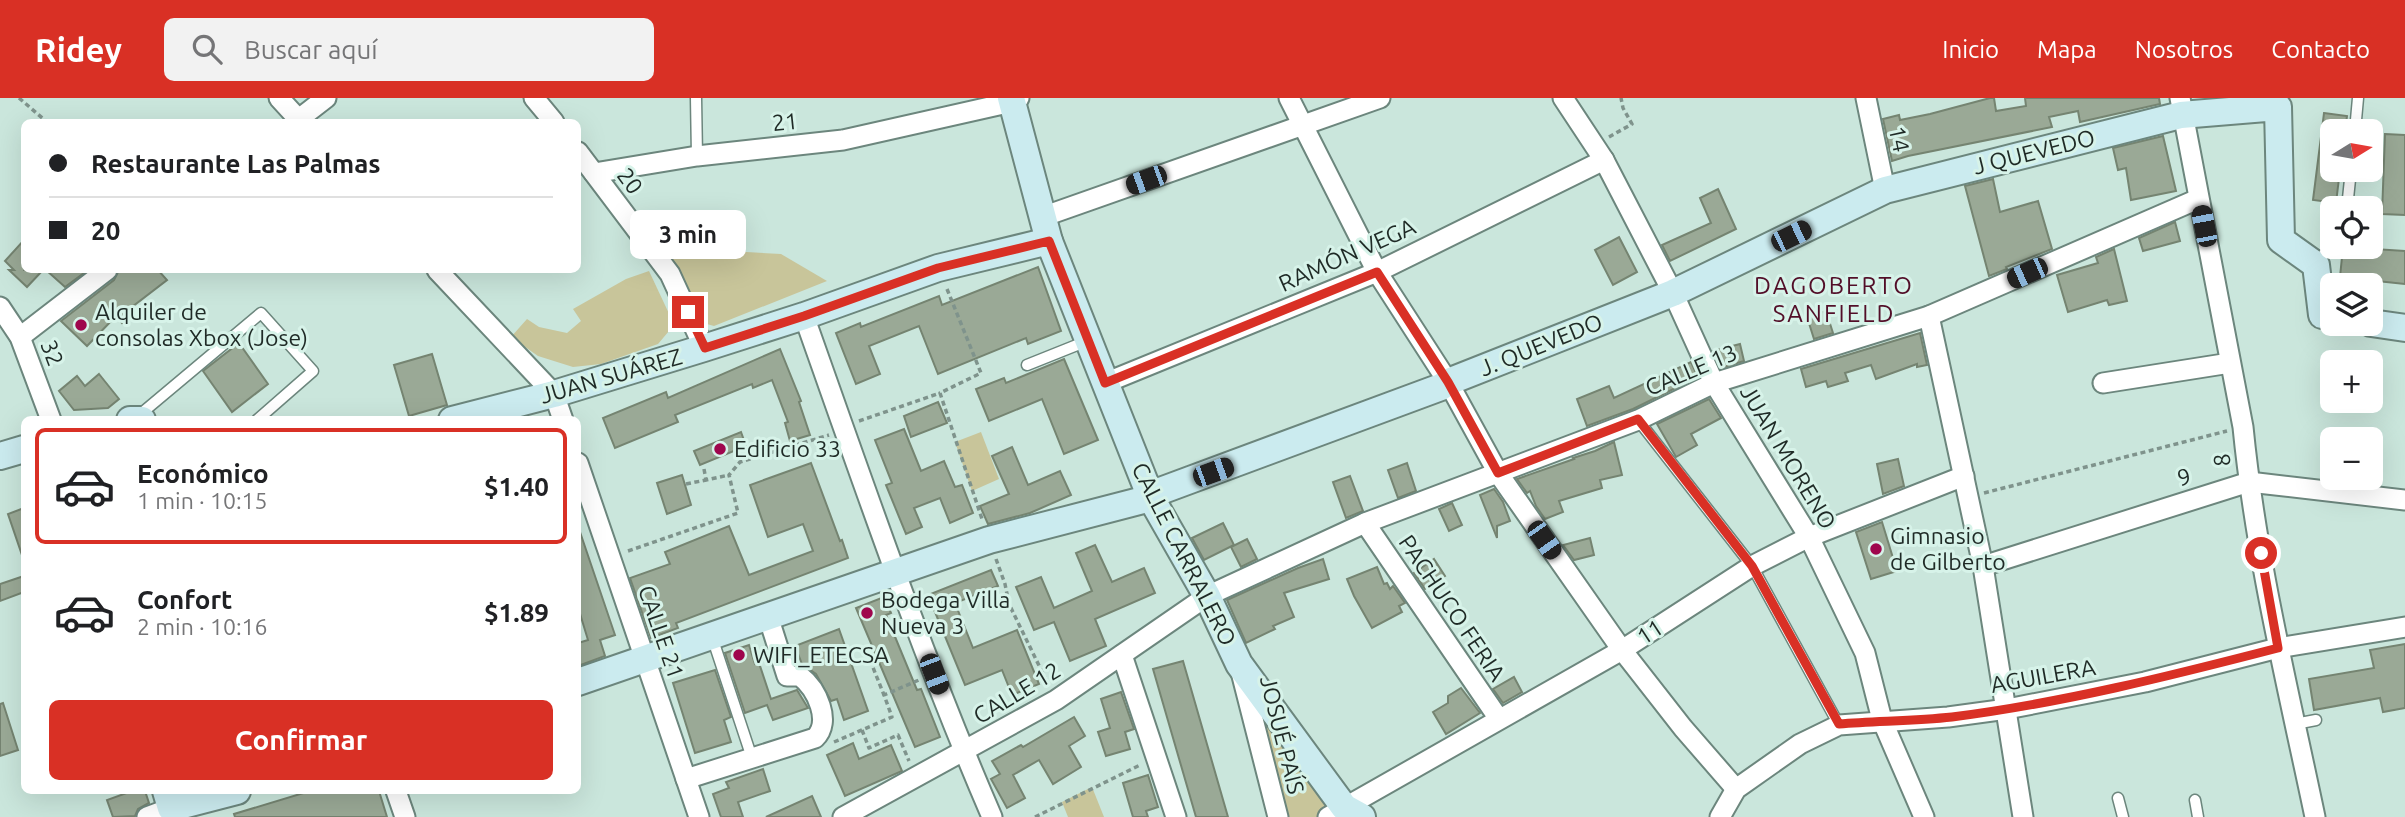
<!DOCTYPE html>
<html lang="es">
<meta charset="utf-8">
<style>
body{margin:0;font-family:Ubuntu,sans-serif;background:#f2f2f2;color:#202124;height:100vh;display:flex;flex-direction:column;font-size:26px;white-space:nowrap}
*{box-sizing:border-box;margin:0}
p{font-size:23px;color:#757577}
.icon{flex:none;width:38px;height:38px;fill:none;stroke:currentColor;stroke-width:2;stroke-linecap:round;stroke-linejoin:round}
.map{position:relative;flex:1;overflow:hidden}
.details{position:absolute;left:21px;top:318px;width:560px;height:378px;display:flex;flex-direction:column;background:#fff;border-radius:10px;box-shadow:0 7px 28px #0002}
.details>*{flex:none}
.banner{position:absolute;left:21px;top:21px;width:560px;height:154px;border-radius:10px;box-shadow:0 7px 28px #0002;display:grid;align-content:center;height:154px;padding:0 28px;background:#fff}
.needle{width:46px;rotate:79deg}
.fabs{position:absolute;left:2320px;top:21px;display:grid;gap:14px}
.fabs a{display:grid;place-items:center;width:63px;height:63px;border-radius:10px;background:#fff;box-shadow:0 7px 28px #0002;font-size:35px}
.end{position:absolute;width:32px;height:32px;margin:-16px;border:9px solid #d93025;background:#fff;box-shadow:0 0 0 4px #fff}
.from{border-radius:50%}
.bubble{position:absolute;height:49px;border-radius:10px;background:#fff;box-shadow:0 7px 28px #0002;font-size:23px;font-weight:600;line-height:49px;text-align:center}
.car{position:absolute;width:21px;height:42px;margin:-21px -10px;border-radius:9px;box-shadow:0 0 5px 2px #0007;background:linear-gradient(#222 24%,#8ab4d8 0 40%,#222 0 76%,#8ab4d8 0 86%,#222 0)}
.banner b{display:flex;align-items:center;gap:24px;height:66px;font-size:26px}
.banner b+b{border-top:2px solid #e0e0e0}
.banner i{width:18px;height:18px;background:#202124}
ul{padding:12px 0 0;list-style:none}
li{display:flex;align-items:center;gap:21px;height:116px;margin:0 14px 10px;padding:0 14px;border:4px solid transparent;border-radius:10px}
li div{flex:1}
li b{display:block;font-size:26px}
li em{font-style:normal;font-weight:600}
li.active{border-color:#d93025}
li>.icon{width:63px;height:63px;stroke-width:1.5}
.button{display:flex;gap:14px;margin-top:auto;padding:14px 28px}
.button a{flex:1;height:80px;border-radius:10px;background:#d93025;color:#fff;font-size:28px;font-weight:600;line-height:80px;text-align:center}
header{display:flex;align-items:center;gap:42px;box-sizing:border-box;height:98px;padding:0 35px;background:#d93025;color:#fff}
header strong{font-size:33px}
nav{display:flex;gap:38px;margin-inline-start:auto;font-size:24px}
.search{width:490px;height:63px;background:#f2f2f2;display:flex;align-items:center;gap:18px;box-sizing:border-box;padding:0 24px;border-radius:10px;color:#757577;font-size:26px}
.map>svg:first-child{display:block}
.green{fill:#c8c59a}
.building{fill:#9aa996;stroke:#758471;stroke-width:2}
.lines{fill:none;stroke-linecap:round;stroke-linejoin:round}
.lane-casing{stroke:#6c867d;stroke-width:13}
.street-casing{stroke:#6c867d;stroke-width:23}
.secondary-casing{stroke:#6c867d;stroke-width:30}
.path{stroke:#7f938c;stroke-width:3.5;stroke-dasharray:5 3.5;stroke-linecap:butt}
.lane{stroke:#fff;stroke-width:10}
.street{stroke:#fff;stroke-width:19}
.secondary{stroke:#cbebef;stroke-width:26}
.route{stroke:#d93025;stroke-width:9}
.poi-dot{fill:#9f064d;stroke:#d7f3e9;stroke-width:2.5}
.labels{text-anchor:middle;stroke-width:6;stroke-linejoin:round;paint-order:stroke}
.street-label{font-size:23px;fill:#1f2a26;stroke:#d7f3e9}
.poi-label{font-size:23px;fill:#1f2a26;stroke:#d7f3e9;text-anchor:start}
.neighbourhood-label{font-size:24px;letter-spacing:2px;fill:#520e28;stroke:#d7f3e9}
</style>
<header>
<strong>Ridey</strong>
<div class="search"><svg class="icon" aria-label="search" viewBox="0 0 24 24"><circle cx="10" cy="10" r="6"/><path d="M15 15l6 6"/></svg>Buscar aquí</div>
<nav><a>Inicio</a><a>Mapa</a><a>Nosotros</a><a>Contacto</a></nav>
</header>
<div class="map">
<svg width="2405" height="719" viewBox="0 0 2405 719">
<rect width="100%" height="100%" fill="#cae6dc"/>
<g class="green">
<polygon points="658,149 781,156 827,183 714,228 703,225 697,220"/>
<polygon points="649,173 672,222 669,233 658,246 601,266 573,269 538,258 511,239 527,221 539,229 567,235 581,223 573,211 626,181"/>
<polygon points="981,334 999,381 972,393 955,344"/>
<polygon points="1239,566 1344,709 1328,719 1278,719"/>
<polygon points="1092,689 1104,719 1068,719 1062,704"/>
</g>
<g class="building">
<polygon points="1990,0 1994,0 1996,13 2026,8 2025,0 2159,0 2160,6 2080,24 2078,13 2049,19 2052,29 1908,58 1892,63 1883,21 1899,17 1900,22 1930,16"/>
<polygon points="2324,15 2347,18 2345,33 2333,33 2333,72 2340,72 2336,105 2313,102"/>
<polygon points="2385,36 2405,37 2405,117 2382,116"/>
<polygon points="2163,38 2176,93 2131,102 2126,70 2118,72 2113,50"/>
<polygon points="1993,81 2000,114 2038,103 2052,151 2006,169 2007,171 1989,178 1965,88"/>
<polygon points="1718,91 1736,131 1670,163 1662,147 1711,125 1700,100"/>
<polygon points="2175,124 2180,143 2143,153 2139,140"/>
<polygon points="1619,139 1637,174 1613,187 1595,152"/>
<polygon points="24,142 24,172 43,172 27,189 9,172 14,172 5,163"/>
<polygon points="2343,149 2405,153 2405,186 2340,179"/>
<polygon points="2114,151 2127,203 2109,207 2107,202 2068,214 2057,177 2098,165 2096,159"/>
<polygon points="1038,169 1061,233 1028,246 1026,240 938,276 919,228 869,248 880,276 856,286 836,235 860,225 861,229 939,198 942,207"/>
<polygon points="46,172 88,172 65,189"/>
<polygon points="119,172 158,172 167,182 132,209 135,213 122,225 116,218 87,248 61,223 114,182"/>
<polygon points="1826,213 1833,235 1814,241 1807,219"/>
<polygon points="1920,235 1927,267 1917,269 1917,266 1876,281 1871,267 1845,275 1848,283 1828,289 1826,283 1806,289 1801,271"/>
<polygon points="239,245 268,286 232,314 203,273"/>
<polygon points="1740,246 1744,263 1721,270 1713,253"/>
<polygon points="780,251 801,303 799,304 810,337 790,343 785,325 788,324 772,282 753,290 752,286 675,317 678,324 615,350 603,320 666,294 668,300"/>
<polygon points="432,256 447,307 409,318 394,267"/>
<polygon points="1064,261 1098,342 1064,356 1042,301 989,323 976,291 1004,280 1006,285"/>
<polygon points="1691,264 1698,279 1633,311 1587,328 1577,301 1609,288 1614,300"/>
<polygon points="99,276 119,301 108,310 74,312 59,293 77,278 85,288"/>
<polygon points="1709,301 1721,320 1691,336 1697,347 1676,359 1657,326"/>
<polygon points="938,304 947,325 911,339 904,318"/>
<polygon points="904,331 921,373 944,363 955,389 962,387 973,415 950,425 940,400 914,410 922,429 906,436 886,387 892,385 875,342"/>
<polygon points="741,334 746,348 700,367 694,353"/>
<polygon points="1614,344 1622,377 1600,382 1602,390 1559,403 1563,414 1545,421 1536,408 1530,393 1527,395 1517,381 1574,361 1573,360 1595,353"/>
<polygon points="1012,349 1028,387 1060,373 1071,397 1030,415 988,426 980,408 1009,396 992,358"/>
<polygon points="1898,361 1904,388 1883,396 1877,366"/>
<polygon points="811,365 840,443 842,442 848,460 676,525 678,530 651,540 630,480 670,466 665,454 729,428 749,477 813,453 803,426 768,439 750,387"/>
<polygon points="1407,365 1416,393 1398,400 1388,372"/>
<polygon points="682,377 691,407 667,416 657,385"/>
<polygon points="1350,378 1363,413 1346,420 1333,384"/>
<polygon points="1494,391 1503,404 1510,423 1497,428 1497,440 1480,397"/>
<polygon points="1452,405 1462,427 1449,433 1439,411"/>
<polygon points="24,410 24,456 22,457 8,416"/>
<polygon points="1882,424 1897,473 1871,481 1856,434"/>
<polygon points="1223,425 1234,447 1204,462 1192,440"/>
<polygon points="580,434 615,537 600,542 605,558 578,568 578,545 588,542 578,509 578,435"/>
<polygon points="1590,440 1594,457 1574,462 1563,447"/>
<polygon points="1247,441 1257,461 1241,469 1231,449"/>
<polygon points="1095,447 1112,484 1144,470 1155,495 1095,521 1106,548 1070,563 1054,524 1034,532 1016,489 1041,479 1054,510 1092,493 1076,455"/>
<polygon points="1323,461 1329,481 1284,495 1294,519 1273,528 1275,531 1246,545 1227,502 1298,470"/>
<polygon points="1434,461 1445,478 1425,491 1414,475"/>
<polygon points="1377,469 1384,486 1387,485 1390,491 1393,488 1405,505 1399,508 1402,514 1372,530 1354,498 1347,481"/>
<polygon points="991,472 998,488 955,505 973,550 1017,532 1039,586 1012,597 1002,572 965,587 928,497"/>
<polygon points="24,478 24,494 0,503 0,486"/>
<polygon points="884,499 891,515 886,517 917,592 921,591 940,639 915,649 856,510"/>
<polygon points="839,531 868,613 844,622 837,601 831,603 816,576 802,566 795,548"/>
<polygon points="2405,546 2405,610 2383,614 2380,600 2314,612 2309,581 2374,570 2370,552"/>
<polygon points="749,547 755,566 759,565 771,601 797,592 808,610 773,622 767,607 745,615 725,555"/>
<polygon points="1183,563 1228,719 1196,719 1153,571"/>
<polygon points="715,572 731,619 724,622 731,644 695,655 673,585"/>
<polygon points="1514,579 1522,594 1503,605 1493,591"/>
<polygon points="1461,590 1480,615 1446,636 1433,614 1448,605 1448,598"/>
<polygon points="1121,594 1134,631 1125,634 1130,651 1106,658 1098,634 1110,630 1101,601"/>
<polygon points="3,605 18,652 0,658 0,606"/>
<polygon points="1074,619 1085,638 1069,648 1081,669 1053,686 1039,662 1013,677 1025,700 1007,710 991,681 1000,676 992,663 1021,647 1023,649"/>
<polygon points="853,645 859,661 891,647 902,673 845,698 827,657"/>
<polygon points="763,671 770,693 738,704 743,719 721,719 713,696 729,690 726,684"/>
<polygon points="1148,677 1158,709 1146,713 1148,719 1133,719 1123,685"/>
<polygon points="132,693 145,693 149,705 138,711 135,718 113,719 107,702"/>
<polygon points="310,693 379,693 387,719 235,719 234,716"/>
<polygon points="812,698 821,719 766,719"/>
</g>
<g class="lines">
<defs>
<g id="lane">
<polyline points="696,0 697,58"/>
<polyline points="2355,33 2358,0"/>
<polyline points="2347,110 2351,72"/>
<polyline points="2316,166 2333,145"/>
<polyline points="1027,267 1087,243"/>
<polyline points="137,319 261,215 313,273 257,322"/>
<polyline points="1638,322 1752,468 1839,627"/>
<polyline points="712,539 752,660"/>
<polyline points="2295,626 2316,622"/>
<polyline points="2118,700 2123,719"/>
<polyline points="2195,702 2198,719"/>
</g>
<g id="street">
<polyline points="279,0 301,24"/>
<polyline points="534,0 554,24"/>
<polyline points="1289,0 1377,174 1448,284 1498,375 1622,552 1683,630 1736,691"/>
<polyline points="1563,0 1604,62 1673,195 1714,285 1809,439 1865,555 1882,622 1924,719"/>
<polyline points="1866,0 1885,92"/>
<path d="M2180,0L2243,329C2256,461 2288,590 2315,719"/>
<polyline points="295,24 326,0"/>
<polyline points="578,54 670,176 704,250"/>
<polyline points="594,75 697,58 843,42 1012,4 1019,0"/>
<polyline points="1042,119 1380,0"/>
<polyline points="437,172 554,296 563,322"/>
<polyline points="0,209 20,239 51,322"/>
<path d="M804,218C864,387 921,555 992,719"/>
<polyline points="1929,218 1983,468 2023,719"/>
<polyline points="20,239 107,172"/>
<polyline points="1105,285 1377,174 1604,62"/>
<polyline points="2103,285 2230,265"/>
<polyline points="578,365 699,719"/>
<polyline points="1365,425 1499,621"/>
<polyline points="1983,468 2249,384 2405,402"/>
<polyline points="1122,557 1176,719"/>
<polyline points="1241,574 1278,719"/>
<path d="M686,681L815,640C832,624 817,591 800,578H787L768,518"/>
<polyline points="396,693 405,719"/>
<polyline points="147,719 171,710 175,719"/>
<polyline points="843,719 1056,602 1207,498 1365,425 1638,322 1714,285 1929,218 2198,101"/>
<polyline points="1328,719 1622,552 1752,468 1809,439 1964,378"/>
<polyline points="1720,719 1736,691 1800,646 1839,627 1948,619 2007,611 2145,584 2278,550 2405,529"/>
</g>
<g id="secondary">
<polyline points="1011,0 1049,143 1151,400 1207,498 1239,566 1344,709 1362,719"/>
<polyline points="2371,225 2405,230"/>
<polyline points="130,322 142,322"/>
<polyline points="452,322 554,296 704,250 804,218 938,170 1049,143"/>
<polyline points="0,358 24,351"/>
<polyline points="578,584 989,442 1151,400 1163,392 1441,289 1448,284 1673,195 1885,92 2181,17 2278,9 2281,142 2316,167 2322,217 2333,219"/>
<polyline points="166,693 171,710 237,693"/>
</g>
</defs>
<use href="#lane" class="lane-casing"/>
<use href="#street" class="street-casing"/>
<use href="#secondary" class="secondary-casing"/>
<g class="path">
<polyline points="19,0 47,24"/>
<polyline points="1609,39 1632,26 1623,10 1621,0"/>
<polyline points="947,191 981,275 940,295 982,421"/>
<polyline points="859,323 940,295"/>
<polyline points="704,371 706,382 729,377"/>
<polyline points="686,386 706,382"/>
<polyline points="1984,395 2227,333"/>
<polyline points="628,453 738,415 729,377 740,364 829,337"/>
<polyline points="996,461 1005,486 1009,506 1048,586"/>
<polyline points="870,562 884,597"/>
<polyline points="862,632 869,650 898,637 909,663"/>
<polyline points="834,644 892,619 884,597 919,582"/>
<polyline points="1035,719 1140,667"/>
</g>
<use href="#lane" class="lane"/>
<use href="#street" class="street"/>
<use href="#secondary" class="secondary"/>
</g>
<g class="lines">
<path class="route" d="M688,214L705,250L804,218L938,170L1049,143L1105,285L1377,174L1448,284L1498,375L1638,321L1752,468L1839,626C1877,623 1915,623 1952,619C2062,605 2170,578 2278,550L2261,455"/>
</g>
<g class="poi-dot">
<circle cx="81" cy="227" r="7"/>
<circle cx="720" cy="351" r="7"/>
<circle cx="1876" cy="451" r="7"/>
<circle cx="867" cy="515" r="7"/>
<circle cx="739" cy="557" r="7"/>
</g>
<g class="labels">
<g class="street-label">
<text transform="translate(785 24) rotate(-6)" y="8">21</text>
<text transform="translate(1899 41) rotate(78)" y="8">14</text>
<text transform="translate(2034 54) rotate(-14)" y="8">J QUEVEDO</text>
<text transform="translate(630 83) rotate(53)" y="8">20</text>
<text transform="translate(1347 157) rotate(-24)" y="8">RAMÓN VEGA</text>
<text transform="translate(1541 247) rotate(-22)" y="8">J. QUEVEDO</text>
<text transform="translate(52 255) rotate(69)" y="8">32</text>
<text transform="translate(1691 272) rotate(-23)" y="8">CALLE 13</text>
<text transform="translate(611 278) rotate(-16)" y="8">JUAN SUÁREZ</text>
<text transform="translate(1788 359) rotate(59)" y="8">JUAN MORENO</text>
<text transform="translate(2222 362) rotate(-95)" y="8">8</text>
<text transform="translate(2184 379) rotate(-17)" y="8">9</text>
<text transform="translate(1184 456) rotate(63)" y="8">CALLE CARRALERO</text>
<text transform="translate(1452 510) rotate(56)" y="8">PACHUCO FERIA</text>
<text transform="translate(661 534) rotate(71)" y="8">CALLE 21</text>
<text transform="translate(1650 534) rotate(-33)" y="8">11</text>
<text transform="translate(2043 578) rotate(-10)" y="8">AGUILERA</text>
<text transform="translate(1017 595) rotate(-31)" y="8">CALLE 12</text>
<text transform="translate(1282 637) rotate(76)" y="8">JOSUÉ PAÍS</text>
</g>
<g class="poi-label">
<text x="95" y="222">Alquiler de<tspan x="95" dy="26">consolas Xbox (Jose)</tspan></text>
<text x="734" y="359">Edificio 33</text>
<text x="1890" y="446">Gimnasio<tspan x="1890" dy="26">de Gilberto</tspan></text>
<text x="881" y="510">Bodega Villa<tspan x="881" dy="26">Nueva 3</tspan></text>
<text x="753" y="565">WIFI_ETECSA</text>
</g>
<g class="neighbourhood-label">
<text x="1834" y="196">DAGOBERTO<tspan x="1834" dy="28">SANFIELD</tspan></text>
</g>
</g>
</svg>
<div class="fabs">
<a><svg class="needle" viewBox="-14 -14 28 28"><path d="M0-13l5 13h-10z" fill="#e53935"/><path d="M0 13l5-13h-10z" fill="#757577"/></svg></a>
<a><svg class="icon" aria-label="locate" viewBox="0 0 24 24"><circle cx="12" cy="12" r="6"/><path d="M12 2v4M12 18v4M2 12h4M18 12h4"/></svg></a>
<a><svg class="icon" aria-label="layers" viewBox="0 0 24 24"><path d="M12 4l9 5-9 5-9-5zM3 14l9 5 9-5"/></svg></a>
<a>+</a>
<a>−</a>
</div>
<i class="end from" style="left:2261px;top:455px"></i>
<i class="end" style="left:688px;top:214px"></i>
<div class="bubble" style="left:630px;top:112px;width:116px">3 min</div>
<i class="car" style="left:1146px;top:82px;rotate:250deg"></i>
<i class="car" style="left:2204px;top:128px;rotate:349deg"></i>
<i class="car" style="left:1791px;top:138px;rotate:64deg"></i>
<i class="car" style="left:2027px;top:175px;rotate:246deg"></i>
<i class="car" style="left:1213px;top:374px;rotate:70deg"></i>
<i class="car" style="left:1544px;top:442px;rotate:145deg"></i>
<i class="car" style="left:934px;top:576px;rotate:159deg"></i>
<div class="banner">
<b><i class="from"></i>Restaurante Las Palmas</b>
<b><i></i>20</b>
</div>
<section class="details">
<ul>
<li class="active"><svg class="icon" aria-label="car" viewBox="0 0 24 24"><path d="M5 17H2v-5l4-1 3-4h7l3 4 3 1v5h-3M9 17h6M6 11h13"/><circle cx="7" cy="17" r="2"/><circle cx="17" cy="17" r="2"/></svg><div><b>Económico</b><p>1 min · 10:15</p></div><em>$1.40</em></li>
<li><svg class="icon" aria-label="car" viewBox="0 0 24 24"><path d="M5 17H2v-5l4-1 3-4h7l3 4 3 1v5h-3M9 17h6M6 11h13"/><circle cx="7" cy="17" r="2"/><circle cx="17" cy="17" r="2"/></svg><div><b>Confort</b><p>2 min · 10:16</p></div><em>$1.89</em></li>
</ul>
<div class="button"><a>Confirmar</a></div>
</section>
</div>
